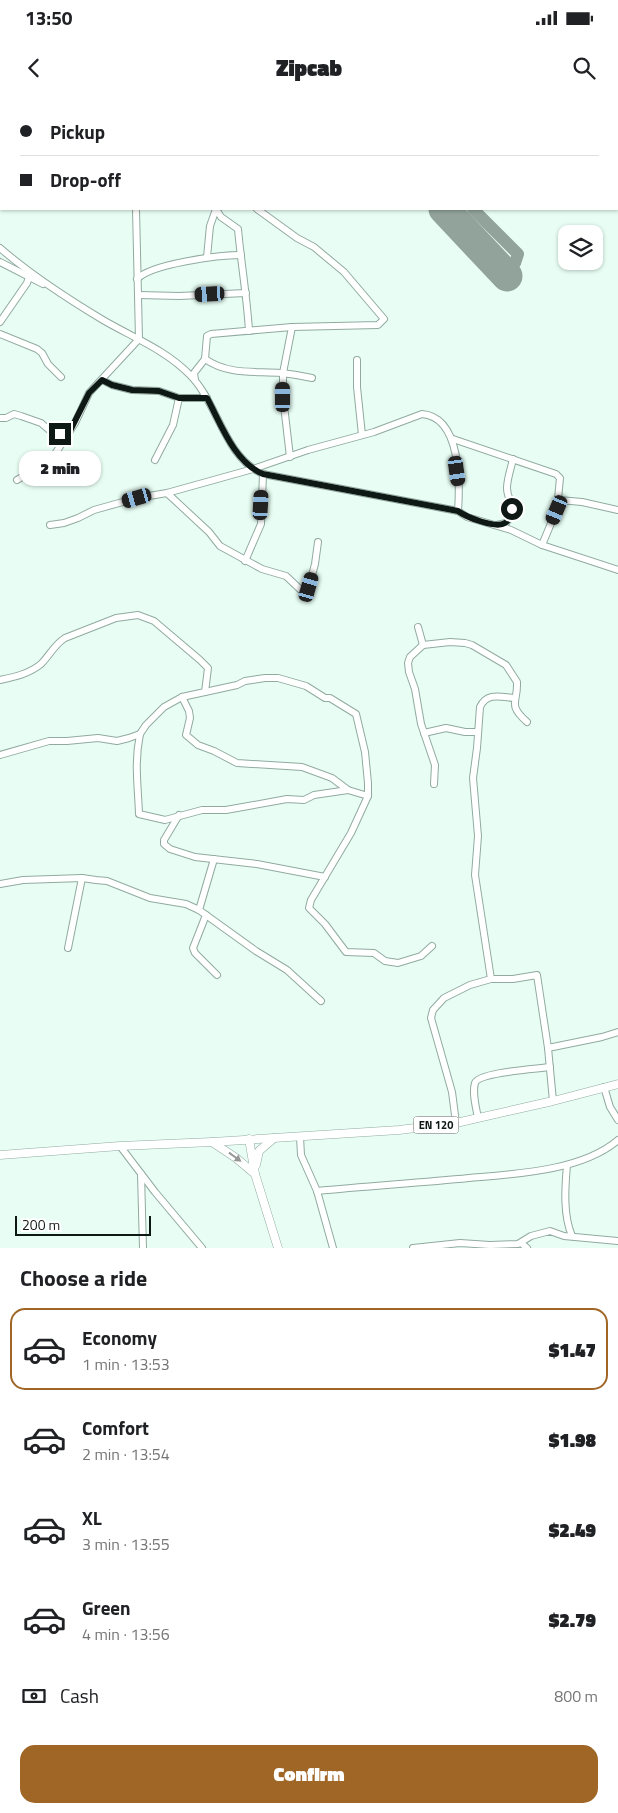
<!DOCTYPE html>
<meta charset="utf-8">
<style>
body{margin:0;font-family:"Titillium Web",sans-serif;background:#f6f6f6;color:#202124;height:100vh;display:flex;flex-direction:column;font-size:19px;white-space:nowrap}
*{box-sizing:border-box;margin:0}
p{font-size:16px;color:#757577}
.icon{flex:none;width:28px;height:28px;fill:none;stroke:currentColor;stroke-width:2;stroke-linecap:round;stroke-linejoin:round}
.map{position:relative;height:1148px;overflow:hidden}
.sheet{display:flex;flex-direction:column;background:#fff;flex:1}
.sheet>*{flex:none}
.hud{position:absolute;left:0px;top:0px;width:619px;height:110px;box-shadow:0 1px 4px #0004;display:grid;align-content:center;height:110px;padding:0 20px;background:#fff}
.controls{position:absolute;left:558px;top:125px;display:grid;gap:10px}
.controls a{display:grid;place-items:center;width:45px;height:45px;border-radius:10px;background:#fff;box-shadow:0 1px 4px #0004;font-size:25px}
.scale{position:absolute;left:15px;bottom:12px;width:136px;box-sizing:border-box;padding-left:5px;border:2px solid #0e1814;border-top:0;font-size:14px;line-height:18px;white-space:nowrap;color:#0e1814;-webkit-text-stroke:4px #fff;paint-order:stroke}
.end{position:absolute;width:22px;height:22px;margin:-11px;border:6px solid #0e1814;background:#fff;box-shadow:0 0 0 2px #fff}
.from{border-radius:50%}
.bubble{position:absolute;height:35px;border-radius:15px;background:#fff;box-shadow:0 1px 4px #0004;font-size:16px;font-weight:800;line-height:35px;text-align:center}
.car{position:absolute;width:15px;height:30px;margin:-15px -8px;border-radius:6px;box-shadow:0 0 4px 1px #0007;background:linear-gradient(#222 24%,#8ab4d8 0 40%,#222 0 76%,#8ab4d8 0 86%,#222 0)}
.hud b{display:flex;align-items:center;gap:18px;height:48px;font-size:19px}
.hud b+b{border-top:1px solid #e0e0e0}
.hud i{width:12px;height:12px;background:#202124}
ul{padding:0;list-style:none}
li{display:flex;align-items:center;gap:15px;height:82px;margin:0 10px 8px;padding:0 10px;border:2px solid transparent;border-radius:15px}
li div{flex:1}
li b{display:block;font-size:19px}
li em{font-style:normal;font-weight:800}
li.current{border-color:#a06626}
li>.icon{width:45px;height:45px;stroke-width:1.5}
h2{padding:0 20px;font-size:22px;line-height:60px}
.pay{display:flex;align-items:center;gap:12px;height:55px;padding:0 20px;font-size:19px}
.pay p{margin-inline-start:auto}
.action{display:flex;gap:10px;margin-top:auto;padding:10px 20px}
.action a{flex:1;height:58px;border-radius:15px;background:#a06626;color:#fff;font-size:20px;font-weight:800;line-height:58px;text-align:center}
.status{display:flex;justify-content:space-between;align-items:center;height:35px;padding:0 25px;background:#fff;direction:ltr}
.status svg{height:14px;fill:currentColor}
header{display:flex;justify-content:space-between;align-items:center;height:65px;padding:0 20px;background:#fff;font-size:22px;font-weight:800}
.map>svg:first-child{display:block}
.lines{fill:none;stroke-linecap:round;stroke-linejoin:round}
.taxiway{stroke:#92a39c;stroke-width:12}
.runway{stroke:#92a39c;stroke-width:31}
.minor-casing{stroke:#91aaa0;stroke-width:8}
.major-casing{stroke:#91aaa0;stroke-width:9}
.minor{stroke:#fff;stroke-width:6}
.major{stroke:#fff;stroke-width:8}
.oneway{fill:#939795}
.route{stroke:#0e1814;stroke-width:6}
.labels{text-anchor:middle;stroke-width:4;stroke-linejoin:round;paint-order:stroke}
.shield{fill:#fff;stroke:#565d5a;stroke-width:1}
.shield-label{font-size:11px;font-weight:bold;fill:#0e1814}
</style>
<div class="status"><b>13:50</b><svg viewBox="0 0 49 12"><path d="M0 12V9h3v3zM5 12V6h3v6zM10 12V3h3v9zM15 12V0h3v12zM26 1h20v11H26zM47 4h2v5h-2z"/></svg></div>
<header><svg class="icon" aria-label="back" viewBox="0 0 24 24"><path d="M15 5l-7 7 7 7"/></svg>Zipcab<svg class="icon" aria-label="search" viewBox="0 0 24 24"><circle cx="10" cy="10" r="6"/><path d="M15 15l6 6"/></svg></header>
<div class="map">
<svg width="618" height="1148" viewBox="0 0 618 1148">
<rect width="100%" height="100%" fill="#e8fef5"/>
<g class="lines">
<polyline class="taxiway" points="473,109 518,154 515,163 503,172"/>
<g class="runway">
<polyline points="341,0 342,1"/>
<polyline points="444,109 507,176"/>
</g>
<defs>
<g id="minor">
<polyline points="154,0 154,1"/>
<polyline points="586,0 587,1"/>
<polyline points="0,38 1,37"/>
<path d="M216,109L221,117L238,129C241,163 247,197 249,231"/>
<path d="M0,148C31,175 68,199 103,220C132,237 166,250 190,275C218,303 224,357 263,374L458,411L467,417L511,430L542,445L618,470"/>
<polyline points="207,157 210,126 216,109"/>
<polyline points="0,162 43,184"/>
<path d="M137,179C151,164 219,155 241,155"/>
<polyline points="139,195 179,196 246,193"/>
<polyline points="0,222 27,183 29,177"/>
<polyline points="0,234 37,249 42,253 48,264 61,277"/>
<path d="M205,259C228,275 254,271 281,273C291,274 302,276 312,278"/>
<polyline points="357,260 357,287 362,335"/>
<polyline points="102,280 112,285 132,290 159,291 179,298 207,298"/>
<polyline points="195,280 194,273 205,259 207,236 211,234 292,227 378,225 384,219 344,172 314,147 297,138 257,109"/>
<polyline points="0,318 6,318 14,314 21,316 41,323 54,334 67,337"/>
<polyline points="453,339 556,374 560,378 557,409 542,445"/>
<polyline points="290,357 283,297 283,273 292,227"/>
<polyline points="155,360 173,325 179,298"/>
<polyline points="17,380 47,362 55,354 75,323 89,293 139,239 136,109"/>
<polyline points="167,393 209,432 220,446 262,469 286,476 304,493 308,490 315,464 318,442"/>
<polyline points="559,400 582,402 618,410"/>
<path d="M50,425L64,423L78,418L94,410L137,398L167,393L253,369L308,350L374,332L422,314C461,317 460,383 458,411"/>
<path d="M497,425L506,423C519,406 507,402 507,388C507,379 511,368 513,359"/>
<polyline points="245,461 261,424 263,374"/>
<polyline points="418,527 423,545"/>
<path d="M0,580C14,577 29,574 41,564C50,555 54,545 65,538L116,518L138,515L154,521L200,560L208,568L205,592L182,597L164,607L146,625L140,634L129,638L117,641L98,638L67,641H49L0,655"/>
<polyline points="205,592 237,585 245,581 265,578 278,578 306,586 325,598 330,598 356,614 365,652 368,683 368,696 351,733 311,800 309,808 325,824 346,852 374,853 385,861 398,863 421,856 432,846"/>
<polyline points="182,597 189,611 190,618 186,635 198,645 214,651 237,663 302,667 332,678 348,690 368,696"/>
<polyline points="424,633 446,628 465,632 477,632"/>
<path d="M140,634C134,664 138,684 139,714L165,720L202,710H226L287,699L304,700L314,695L348,690"/>
<path d="M434,684L435,665L421,624L415,589L409,572L408,563L410,557L423,545L450,542L465,543L472,545L506,565L517,582C518,603 507,604 527,622"/>
<polyline points="179,715 164,740 164,744 170,749 195,757 257,764 325,777"/>
<polyline points="0,784 23,780 82,778 96,780 107,781 150,798 186,804 199,810 256,851 287,870 321,901"/>
<polyline points="199,810 214,759"/>
<polyline points="206,815 193,848 195,853 217,875"/>
<polyline points="68,848 82,778"/>
<path d="M491,879L475,775L478,736L473,678L477,648L480,607C487,592 501,597 514,598"/>
<polyline points="548,948 602,937 618,932"/>
<polyline points="604,987 610,1007 618,1020"/>
<path d="M478,1018C476,1007 472,993 475,983C479,972 538,969 550,967"/>
<polyline points="456,1023 452,992 431,918 433,910 444,898 470,885 491,879 513,879 537,875 548,948 553,1001"/>
<polyline points="300,1037 301,1055 317,1091 333,1148"/>
<polyline points="120,1046 155,1092 202,1148"/>
<path d="M567,1065C565,1088 563,1115 572,1136"/>
<polyline points="141,1074 143,1148"/>
<path d="M317,1091C368,1086 418,1083 469,1078C515,1074 582,1071 618,1040"/>
<polyline points="521,1143 527,1148"/>
<polyline points="413,1148 460,1143 490,1145 518,1144 531,1136 550,1131 564,1136 618,1141"/>
</g>
<g id="major">
<polyline points="249,1039 255,1074 278,1148"/>
<polyline points="212,1042 236,1058 255,1074"/>
<polyline points="0,1055 120,1046 212,1042 399,1030 456,1023 553,1001 618,984"/>
<polyline points="256,1065 259,1051 274,1038"/>
</g>
</defs>
<use href="#minor" class="minor-casing"/>
<use href="#major" class="major-casing"/>
<use href="#minor" class="minor"/>
<use href="#major" class="major"/>
</g>
<defs><path id="oneway-solid" d="M-6-.8H1V-3.2L6.5 0L1 3.2V.8H-6Z" transform="scale(1.25)"/></defs>
<use class="oneway" href="#oneway-solid" transform="translate(235 1057) rotate(36)"/>
<g class="lines">
<path class="route" d="M60,334L67,337L89,293L102,280L112,285L132,290L159,291L179,298H207C221,324 234,362 263,374L458,411C466,417 496,429 505,423C510,420 511,414 512,409"/>
</g>
<g class="labels">
<rect class="shield" x="413.5" y="1016.5" width="45" height="17" rx="4"/>
<g class="shield-label">
<text x="436" y="1029">EN 120</text>
</g>
</g>
</svg>
<div class="controls">
<a><svg class="icon" aria-label="layers" viewBox="0 0 24 24"><path d="M12 4l9 5-9 5-9-5zM3 14l9 5 9-5"/></svg></a>
</div>
<div class="scale">200 m</div>
<i class="end from" style="left:512px;top:409px"></i>
<i class="end" style="left:60px;top:334px"></i>
<div class="bubble" style="left:19px;top:351px;width:82px">2 min</div>
<i class="car" style="left:210px;top:194px;rotate:267deg"></i>
<i class="car" style="left:283px;top:297px;rotate:0deg"></i>
<i class="car" style="left:457px;top:371px;rotate:172deg"></i>
<i class="car" style="left:137px;top:398px;rotate:254deg"></i>
<i class="car" style="left:261px;top:405px;rotate:3deg"></i>
<i class="car" style="left:557px;top:410px;rotate:203deg"></i>
<i class="car" style="left:309px;top:487px;rotate:16deg"></i>
<div class="hud">
<b><i class="from"></i>Pickup</b>
<b><i></i>Drop-off</b>
</div>
</div>
<section class="sheet">
<h2>Choose a ride</h2>
<ul>
<li class="current"><svg class="icon" aria-label="car" viewBox="0 0 24 24"><path d="M5 17H2v-5l4-1 3-4h7l3 4 3 1v5h-3M9 17h6M6 11h13"/><circle cx="7" cy="17" r="2"/><circle cx="17" cy="17" r="2"/></svg><div><b>Economy</b><p>1 min · 13:53</p></div><em>$1.47</em></li>
<li><svg class="icon" aria-label="car" viewBox="0 0 24 24"><path d="M5 17H2v-5l4-1 3-4h7l3 4 3 1v5h-3M9 17h6M6 11h13"/><circle cx="7" cy="17" r="2"/><circle cx="17" cy="17" r="2"/></svg><div><b>Comfort</b><p>2 min · 13:54</p></div><em>$1.98</em></li>
<li><svg class="icon" aria-label="car" viewBox="0 0 24 24"><path d="M5 17H2v-5l4-1 3-4h7l3 4 3 1v5h-3M9 17h6M6 11h13"/><circle cx="7" cy="17" r="2"/><circle cx="17" cy="17" r="2"/></svg><div><b>XL</b><p>3 min · 13:55</p></div><em>$2.49</em></li>
<li><svg class="icon" aria-label="car" viewBox="0 0 24 24"><path d="M5 17H2v-5l4-1 3-4h7l3 4 3 1v5h-3M9 17h6M6 11h13"/><circle cx="7" cy="17" r="2"/><circle cx="17" cy="17" r="2"/></svg><div><b>Green</b><p>4 min · 13:56</p></div><em>$2.79</em></li>
</ul>
<div class="pay"><svg class="icon" aria-label="cash" viewBox="0 0 24 24"><path d="M3 7h18v10H3z"/><circle cx="12" cy="12" r="2"/></svg>Cash<p>800 m</p></div>
<div class="action"><a>Confirm</a></div>
</section>
